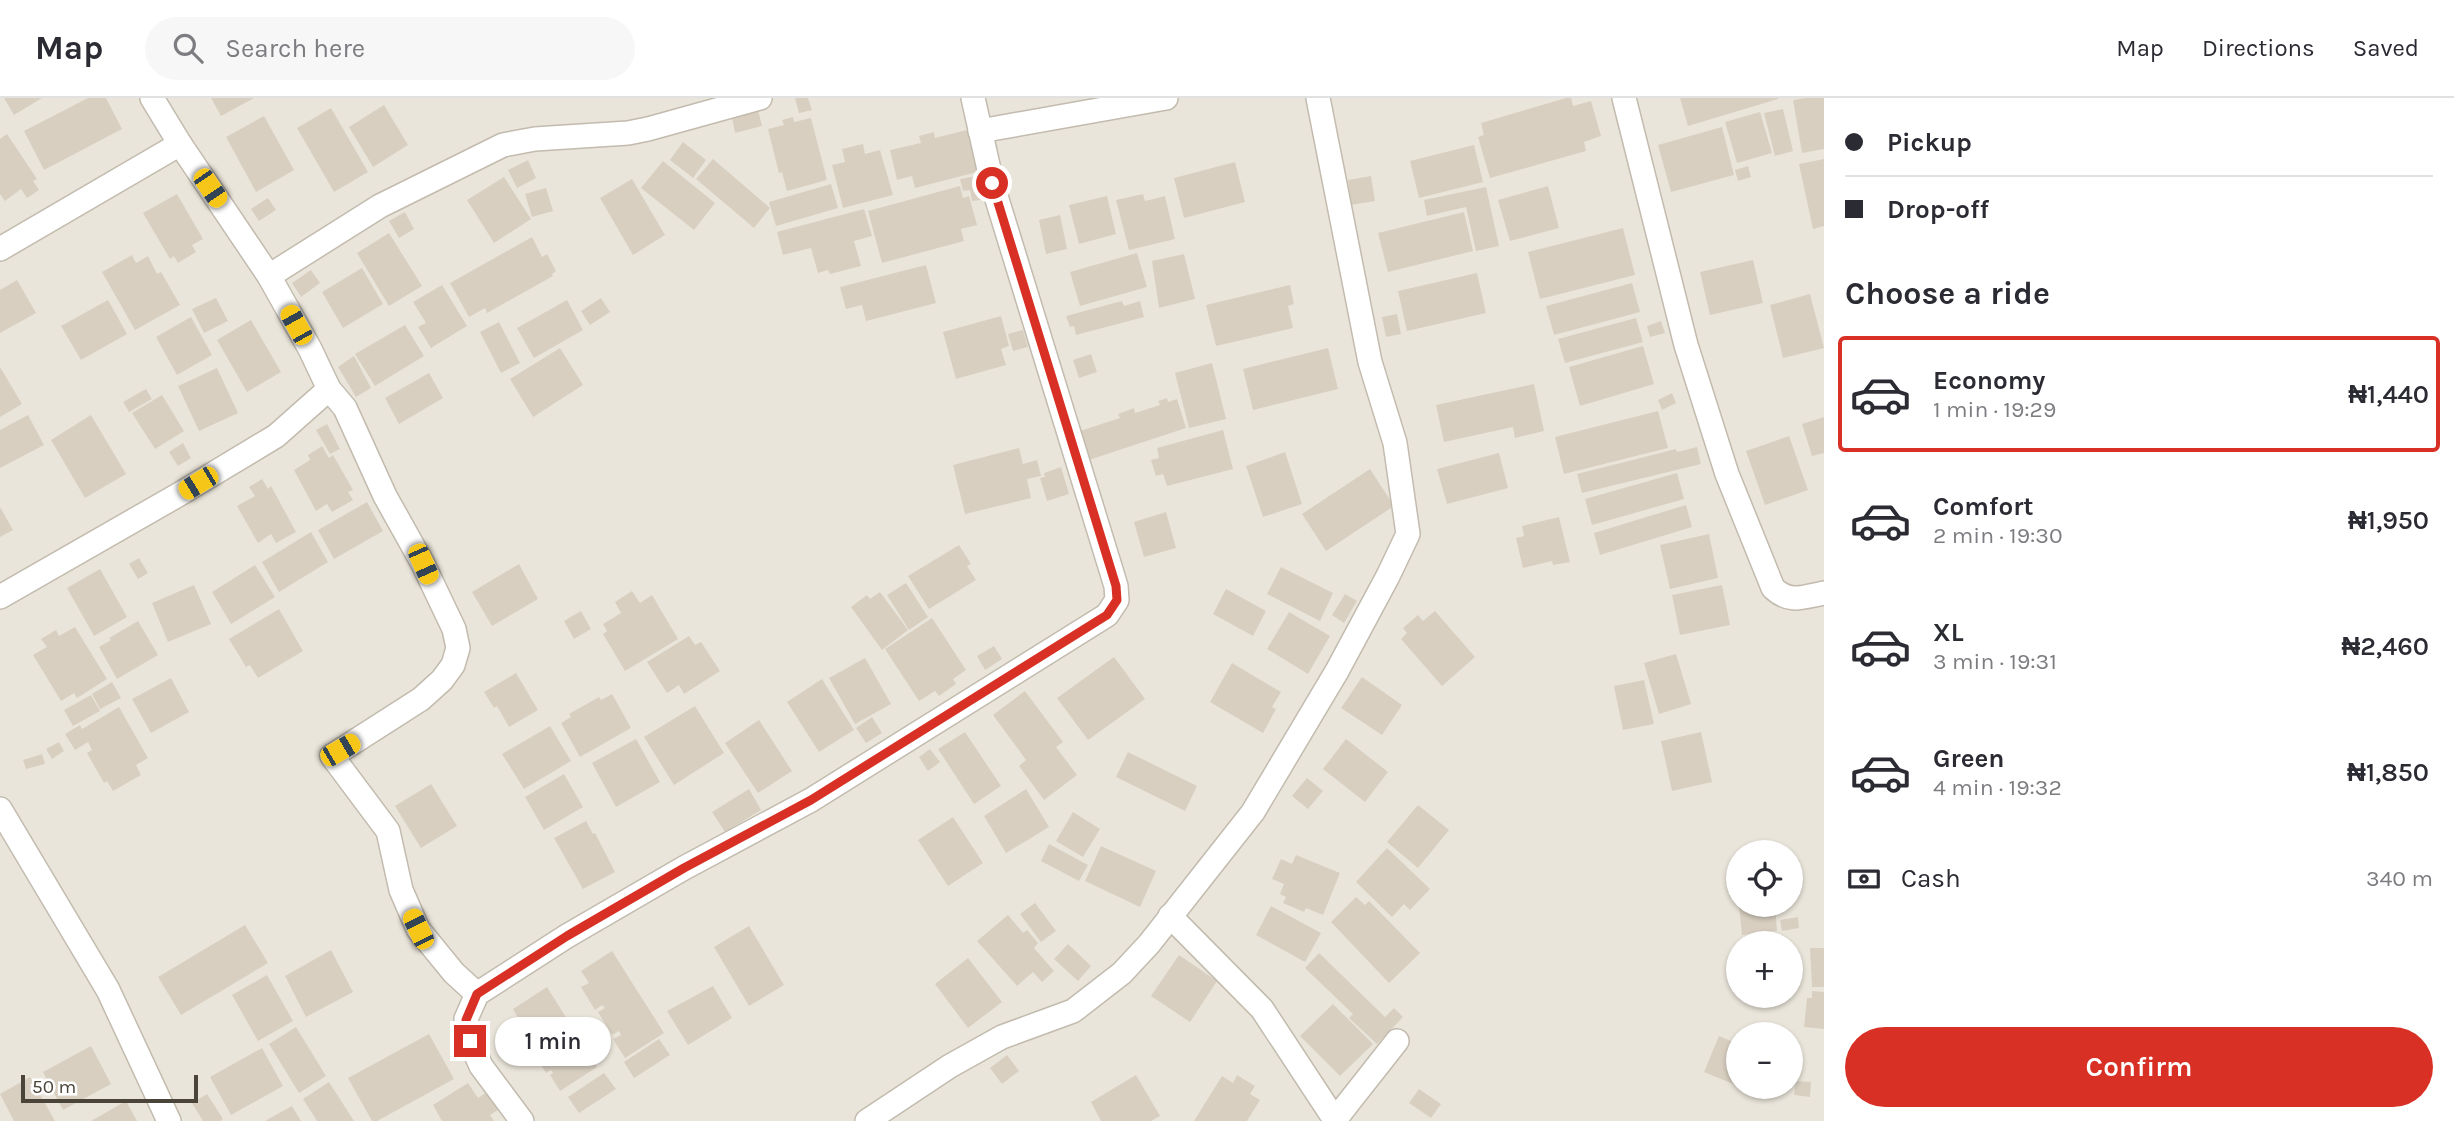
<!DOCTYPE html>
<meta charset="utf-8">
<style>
body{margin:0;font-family:Karla,sans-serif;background:#f7f7f7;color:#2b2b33;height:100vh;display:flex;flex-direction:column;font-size:26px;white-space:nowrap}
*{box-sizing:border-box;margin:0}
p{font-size:23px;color:#7c7c81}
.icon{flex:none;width:38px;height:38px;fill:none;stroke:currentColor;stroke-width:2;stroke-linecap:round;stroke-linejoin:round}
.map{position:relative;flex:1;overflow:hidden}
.side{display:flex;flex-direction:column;background:#fff;width:630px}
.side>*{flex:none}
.top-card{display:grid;align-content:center;height:154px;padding:0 21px;background:#fff}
.buttons{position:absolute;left:1726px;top:742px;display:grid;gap:14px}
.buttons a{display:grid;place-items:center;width:77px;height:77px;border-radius:50%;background:#fff;box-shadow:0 2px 5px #0004;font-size:35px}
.scale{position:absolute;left:21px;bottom:18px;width:177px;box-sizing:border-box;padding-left:7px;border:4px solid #4b4439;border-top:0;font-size:19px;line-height:24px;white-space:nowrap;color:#4b4439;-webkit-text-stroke:5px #fff;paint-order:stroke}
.end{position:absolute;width:32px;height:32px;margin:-16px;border:9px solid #d93025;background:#fff;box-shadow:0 0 0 4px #fff}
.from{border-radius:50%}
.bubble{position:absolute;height:49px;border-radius:24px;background:#fff;box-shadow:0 2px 5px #0004;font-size:23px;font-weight:600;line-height:49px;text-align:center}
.car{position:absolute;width:21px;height:42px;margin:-21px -10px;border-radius:9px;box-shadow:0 0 5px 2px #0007;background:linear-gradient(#f5c518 24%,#345 0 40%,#f5c518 0 76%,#345 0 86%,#f5c518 0)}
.top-card b{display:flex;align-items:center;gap:24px;height:66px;font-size:26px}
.top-card b+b{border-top:2px solid #e1e1e2}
.top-card i{width:18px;height:18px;background:#2b2b33}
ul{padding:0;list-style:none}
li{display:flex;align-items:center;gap:21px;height:116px;margin:0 14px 10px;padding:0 7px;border:4px solid transparent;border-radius:7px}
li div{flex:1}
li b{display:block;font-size:26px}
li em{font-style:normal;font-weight:600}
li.active{border-color:#d93025}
li>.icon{width:63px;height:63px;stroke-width:1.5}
h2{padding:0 21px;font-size:32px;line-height:84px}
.pay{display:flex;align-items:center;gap:18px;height:77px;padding:0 21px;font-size:26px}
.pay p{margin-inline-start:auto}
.cta{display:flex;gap:14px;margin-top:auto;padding:14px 21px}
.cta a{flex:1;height:80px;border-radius:42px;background:#d93025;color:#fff;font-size:28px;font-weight:600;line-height:80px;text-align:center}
header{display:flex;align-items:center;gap:42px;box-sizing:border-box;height:98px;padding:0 35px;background:#fff;border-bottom:2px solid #e1e1e2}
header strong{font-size:33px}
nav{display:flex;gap:38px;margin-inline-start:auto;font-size:24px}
.search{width:490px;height:63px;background:#f7f7f7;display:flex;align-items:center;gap:18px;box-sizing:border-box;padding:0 24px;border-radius:38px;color:#7c7c81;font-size:26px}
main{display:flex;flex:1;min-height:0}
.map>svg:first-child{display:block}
.residential{fill:#eae5da;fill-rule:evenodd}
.building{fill:#d8cfc1}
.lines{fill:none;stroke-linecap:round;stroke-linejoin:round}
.minor-casing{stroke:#c2bbae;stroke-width:26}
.minor{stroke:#fff;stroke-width:23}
.route{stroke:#d93025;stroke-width:9}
</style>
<header>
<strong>Map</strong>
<div class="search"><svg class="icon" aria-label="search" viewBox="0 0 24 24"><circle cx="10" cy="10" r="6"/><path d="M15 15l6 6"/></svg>Search here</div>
<nav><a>Map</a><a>Directions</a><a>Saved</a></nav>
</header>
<main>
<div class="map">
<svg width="1824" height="1023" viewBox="0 0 1824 1023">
<rect width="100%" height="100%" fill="#f6f3ec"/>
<path class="residential" d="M0,0H1824V1023H0ZM1738,754H1790V807H1738ZM1738,845H1790V898H1738ZM1738,936H1790V989H1738Z"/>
<g class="building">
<polygon points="4,0 42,0 14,17"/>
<polygon points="88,0 106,0 122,31 44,72 24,33"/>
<polygon points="211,0 254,0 221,18"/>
<polygon points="795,0 808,0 812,12 799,15"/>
<polygon points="1566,0 1571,0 1573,8 1591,3 1601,38 1584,44 1586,53 1490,80 1478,39 1484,37 1481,25"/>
<polygon points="1680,0 1778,0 1778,1 1688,28"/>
<polygon points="1805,0 1824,0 1824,51 1802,55 1793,2"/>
<polygon points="384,7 408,47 373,69 349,29"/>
<polygon points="331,10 368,74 334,94 297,30"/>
<polygon points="1783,11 1793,53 1775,58 1764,15"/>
<polygon points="758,12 762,28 735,35 732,19"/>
<polygon points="1760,14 1772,55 1737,65 1725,24"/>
<polygon points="264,18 294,72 256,94 226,39"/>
<polygon points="793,19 794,24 811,20 827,82 787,93 782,74 779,75 768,31 784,27 782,22"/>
<polygon points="1722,29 1734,77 1671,94 1658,47"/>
<polygon points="971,31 981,73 915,90 912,78 897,82 890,52 921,45 919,38 934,34 935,40"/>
<polygon points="7,36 37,81 33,83 39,92 27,100 21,91 5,103 0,96 0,41"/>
<polygon points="683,44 706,62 693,80 670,62"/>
<polygon points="863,46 865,56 880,52 893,97 843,110 832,67 845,64 842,51"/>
<polygon points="1474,47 1483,84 1419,100 1410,63"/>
<polygon points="713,61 770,110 754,130 696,81"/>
<polygon points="1824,61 1824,128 1813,131 1799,66"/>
<polygon points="528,62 536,80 517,90 508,72"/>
<polygon points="663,63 715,105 694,132 641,90"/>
<polygon points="1235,64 1245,104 1184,120 1174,80"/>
<polygon points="1748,68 1751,79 1738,83 1735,72"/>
<polygon points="982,77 987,101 972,103 970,92 963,93 960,81"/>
<polygon points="1371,78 1375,103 1351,107 1348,82"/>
<polygon points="504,79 531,121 494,145 467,102"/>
<polygon points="632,81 665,137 633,157 600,100"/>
<polygon points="831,86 838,110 776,128 769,104"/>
<polygon points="960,88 963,100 969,98 977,127 961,131 964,143 882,165 868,113"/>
<polygon points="1548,88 1559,130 1510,143 1498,102"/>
<polygon points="1486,89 1499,148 1476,153 1466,109 1427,118 1424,102"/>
<polygon points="546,90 553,113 532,119 525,96"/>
<polygon points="177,96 203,141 192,147 196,154 178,165 174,158 170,161 143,115"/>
<polygon points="1143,96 1145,103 1165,98 1175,141 1129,152 1116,102"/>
<polygon points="1107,98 1116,136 1079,146 1069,107"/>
<polygon points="268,100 276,112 259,123 251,111"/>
<polygon points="864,111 872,138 854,143 861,168 830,176 828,172 818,175 811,150 783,157 777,134"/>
<polygon points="405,114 414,131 399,140 389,123"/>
<polygon points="1464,114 1473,153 1388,174 1378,135"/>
<polygon points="1060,117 1067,151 1046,156 1039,122"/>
<polygon points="1623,130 1635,177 1540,201 1528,154"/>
<polygon points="389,135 422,188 389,208 357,155"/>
<polygon points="532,139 542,159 547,156 556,173 552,176 553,178 487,215 485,210 469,219 450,185"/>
<polygon points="1137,155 1147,189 1080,208 1070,174"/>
<polygon points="1184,156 1195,201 1159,210 1152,163"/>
<polygon points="132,157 136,165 148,158 157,176 161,174 180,207 135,232 102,174"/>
<polygon points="1753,162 1763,205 1710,217 1700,174"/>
<polygon points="926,167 936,205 866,223 862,207 846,211 840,189"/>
<polygon points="362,170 383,206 343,230 322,194"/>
<polygon points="311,172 320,185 301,199 292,185"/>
<polygon points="1477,175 1486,215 1407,233 1398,193"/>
<polygon points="17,182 36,215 0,235 0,192"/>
<polygon points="1632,185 1640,214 1554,237 1546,208"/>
<polygon points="442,187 467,228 431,250 418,229 426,225 413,204"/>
<polygon points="1290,187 1294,206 1288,208 1293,230 1216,248 1206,207"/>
<polygon points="1810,196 1824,250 1783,260 1770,207"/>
<polygon points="216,200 228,223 204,235 192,211"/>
<polygon points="601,200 610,214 590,227 581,213"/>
<polygon points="108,202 127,236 81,262 61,228"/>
<polygon points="567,202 583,232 534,260 517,230"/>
<polygon points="1122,203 1124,208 1140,203 1144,219 1076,237 1074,228 1070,229 1066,218"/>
<polygon points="1397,216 1401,236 1386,239 1382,219"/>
<polygon points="1001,218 1009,248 1001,251 1006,267 956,281 943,234"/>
<polygon points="191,219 212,257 177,277 156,239"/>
<polygon points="1636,220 1643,244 1565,265 1558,241"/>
<polygon points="251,222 281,274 247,294 217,242"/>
<polygon points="1661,223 1665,235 1650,239 1647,228"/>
<polygon points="499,224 520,265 501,275 480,234"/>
<polygon points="405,227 424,258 375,288 355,256"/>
<polygon points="1023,232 1028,249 1013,253 1008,236"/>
<polygon points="1643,248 1654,286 1580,308 1569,269"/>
<polygon points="560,250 583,287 533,319 510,281"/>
<polygon points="1328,250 1338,291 1253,312 1243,271"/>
<polygon points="1091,256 1097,274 1079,280 1073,262"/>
<polygon points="354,258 371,290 356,299 338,269"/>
<polygon points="1212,265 1226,321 1189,330 1175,275"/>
<polygon points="0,269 22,306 0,319"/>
<polygon points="217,270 238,315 199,333 178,288"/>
<polygon points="429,275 443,300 399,326 385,300"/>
<polygon points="1534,286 1544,333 1515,340 1513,329 1444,344 1436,307"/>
<polygon points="146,291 152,301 129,314 123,304"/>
<polygon points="1672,295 1676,305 1662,312 1658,302"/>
<polygon points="162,297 184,333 155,351 132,315"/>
<polygon points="1167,300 1168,304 1177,301 1186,330 1089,362 1080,333 1120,320 1118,316 1134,310 1135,315 1160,307 1158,303"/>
<polygon points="1658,313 1668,350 1564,376 1555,339"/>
<polygon points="28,317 44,347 0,370 0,332"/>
<polygon points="91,317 126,376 85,400 51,342"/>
<polygon points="1824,319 1824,355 1812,358 1802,326"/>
<polygon points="327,326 340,351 330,356 316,332"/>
<polygon points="1223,332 1233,371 1167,388 1163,376 1156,378 1151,362 1159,360 1157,350"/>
<polygon points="1789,338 1808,392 1765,407 1746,353"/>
<polygon points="183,345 191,360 178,368 169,354"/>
<polygon points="322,348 329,360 333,357 353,392 348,394 353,402 332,414 327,406 316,413 294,372 310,362 308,357"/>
<polygon points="1697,349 1701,366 1582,395 1577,376 1676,351 1677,354"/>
<polygon points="1019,350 1023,366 1037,362 1041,378 1027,381 1031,400 965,416 953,367"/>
<polygon points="1285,354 1302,406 1263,419 1246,368"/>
<polygon points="1499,355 1508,390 1447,406 1437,371"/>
<polygon points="1061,369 1069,396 1047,403 1040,380 1045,379 1044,375"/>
<polygon points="1370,371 1394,408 1326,453 1302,416"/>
<polygon points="1677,375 1684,401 1592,427 1585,401"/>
<polygon points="262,381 268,391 271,388 296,434 276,445 271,436 258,445 237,408 255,398 249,389"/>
<polygon points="367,404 383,433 334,461 318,432"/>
<polygon points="1686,407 1692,429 1600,457 1594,435"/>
<polygon points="0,409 13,432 0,439"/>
<polygon points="1166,414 1176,450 1144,459 1134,424"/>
<polygon points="1559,419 1570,464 1553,467 1552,463 1523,470 1516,440 1524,438 1522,428"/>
<polygon points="311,434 328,464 279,494 262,464"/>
<polygon points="1709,436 1718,480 1670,491 1660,447"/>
<polygon points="959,447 971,466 967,468 976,482 929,511 908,478"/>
<polygon points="139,460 148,475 138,481 129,466"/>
<polygon points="519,466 538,501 492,528 472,494"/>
<polygon points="255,467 275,499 231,526 212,494"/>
<polygon points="1281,469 1333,495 1320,523 1267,496"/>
<polygon points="100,471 127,519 94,538 67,490"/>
<polygon points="906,485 928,519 909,532 887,497"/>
<polygon points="194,487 211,526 168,544 152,505"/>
<polygon points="1722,487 1730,527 1680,537 1672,497"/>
<polygon points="1226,491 1266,513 1253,538 1213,516"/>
<polygon points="632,493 640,505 652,497 678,541 625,573 603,536 607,533 603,526 621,515 615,504"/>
<polygon points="880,494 908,532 882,552 851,509 867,497 870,501"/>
<polygon points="1345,496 1357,503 1344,525 1332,517"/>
<polygon points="279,511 303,553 258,580 250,567 246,569 229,541"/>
<polygon points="581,513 591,531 574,541 564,523"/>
<polygon points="1435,513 1475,559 1442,588 1401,541 1407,535 1403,530 1418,517 1423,523"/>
<polygon points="1289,514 1330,538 1308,576 1267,551"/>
<polygon points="932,520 966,572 953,581 956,586 939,598 935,593 919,603 885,551"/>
<polygon points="138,523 158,557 117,581 99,549 111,542 109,540"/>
<polygon points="75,529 107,581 77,600 74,595 61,603 33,557 47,549 41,541 56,532 59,538"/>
<polygon points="689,538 695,547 701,544 720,573 684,596 679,587 667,595 647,564"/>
<polygon points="994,548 1002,561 985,572 977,558"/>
<polygon points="1676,556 1691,606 1659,616 1644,565"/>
<polygon points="1114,559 1145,601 1088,642 1057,600"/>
<polygon points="865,560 891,606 855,626 829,580"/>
<polygon points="1232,565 1281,594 1272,609 1276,611 1263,635 1210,604"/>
<polygon points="516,575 538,612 509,629 497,608 494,610 484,594"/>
<polygon points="1362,579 1402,607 1382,637 1341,610"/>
<polygon points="171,580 189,614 151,635 132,601"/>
<polygon points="822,581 854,632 819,654 787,604"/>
<polygon points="1644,582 1654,626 1623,632 1614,588"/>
<polygon points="112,584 121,600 100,611 92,596"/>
<polygon points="1025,593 1063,644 1056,649 1077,677 1044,702 1019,668 1026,662 993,617"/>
<polygon points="612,596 631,630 580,659 561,625 571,619 569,616 599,599 601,602"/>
<polygon points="91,597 100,613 73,628 64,612"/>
<polygon points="695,608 724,655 674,687 644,639"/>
<polygon points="119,609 148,660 136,667 141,677 113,693 107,683 104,685 87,655 92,652 88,644 75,652 65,636 80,627 82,631"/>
<polygon points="872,619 882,635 866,645 856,630"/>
<polygon points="759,622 792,673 758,695 725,645"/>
<polygon points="550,628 571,663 524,691 502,656"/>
<polygon points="965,634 1001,688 974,706 938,651"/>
<polygon points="1701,634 1712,684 1672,693 1661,643"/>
<polygon points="636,641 660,684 616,709 592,665"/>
<polygon points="1346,641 1388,674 1365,704 1323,671"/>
<polygon points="59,644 64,653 52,661 46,651"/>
<polygon points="930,651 940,664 928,673 919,659"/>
<polygon points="1128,654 1197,688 1185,713 1116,679"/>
<polygon points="42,656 45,666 26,671 23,662"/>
<polygon points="564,676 583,709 544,732 525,699"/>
<polygon points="1307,680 1323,693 1308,711 1292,698"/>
<polygon points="431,686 457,728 421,750 395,708"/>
<polygon points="749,691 761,712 725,734 712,714"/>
<polygon points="1026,691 1049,729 1006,755 984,718"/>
<polygon points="1418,707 1449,732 1418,770 1387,744"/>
<polygon points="1073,714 1100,731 1083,759 1056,743"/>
<polygon points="953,719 983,765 948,788 918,742"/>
<polygon points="586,723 593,736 595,735 615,774 583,791 554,740"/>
<polygon points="1049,746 1088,767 1079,783 1041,763"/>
<polygon points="1101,748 1156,773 1140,809 1085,783"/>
<polygon points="1387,750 1430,791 1410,812 1404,806 1392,819 1356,784"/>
<polygon points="1296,757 1340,775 1323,817 1306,810 1304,814 1283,805 1286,799 1280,796 1284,786 1272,781 1281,761 1292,766"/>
<polygon points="1356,799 1365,807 1369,803 1420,855 1389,885 1331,824"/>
<polygon points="1035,805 1056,833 1041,844 1020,816"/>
<polygon points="1739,807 1775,807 1777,833 1742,837"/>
<polygon points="1271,808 1321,835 1305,864 1256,837"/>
<polygon points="1008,817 1023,835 1027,832 1038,845 1034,850 1054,873 1042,884 1033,874 1017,888 977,843"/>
<polygon points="1798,819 1799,830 1782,833 1780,822"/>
<polygon points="245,827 268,865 181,917 158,879"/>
<polygon points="749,828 784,887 749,908 714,849"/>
<polygon points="1068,846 1091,868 1078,883 1054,861"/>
<polygon points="1810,850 1824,850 1824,889 1812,889"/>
<polygon points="331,852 353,894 306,919 285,878"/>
<polygon points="612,853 664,935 625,960 613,941 621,937 619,933 612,937 598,914 605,910 602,907 595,912 581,889 589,885 581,873"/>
<polygon points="1319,855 1385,919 1394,910 1403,919 1377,946 1349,920 1353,916 1305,870"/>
<polygon points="1179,857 1217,883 1190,924 1151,898"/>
<polygon points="968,860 1002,904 968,930 935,886"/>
<polygon points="267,877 293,923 258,943 232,897"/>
<polygon points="713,888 732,920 688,947 667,913"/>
<polygon points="547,889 597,969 560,993 550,977 553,975 551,972 546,975 531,951 536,948 533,944 528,947 514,925 519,922 513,911"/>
<polygon points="1812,893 1824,894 1824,931 1804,929 1807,900 1812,900"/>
<polygon points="1333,906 1373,946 1340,978 1300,938"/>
<polygon points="296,929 326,978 299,995 269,946"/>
<polygon points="429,936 454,981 377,1023 372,1023 348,980"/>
<polygon points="1719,938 1738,946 1738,988 1704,974"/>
<polygon points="659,941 670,957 634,980 624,964"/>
<polygon points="91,948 111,986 63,1012 43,974"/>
<polygon points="262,950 283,988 231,1017 210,979"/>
<polygon points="1007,957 1019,973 1002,986 990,970"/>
<polygon points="604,975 616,991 579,1015 568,999"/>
<polygon points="1136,977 1160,1018 1151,1023 1101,1023 1091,1004"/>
<polygon points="1237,977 1255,988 1250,996 1260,1002 1247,1023 1194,1023 1222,978 1233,985"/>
<polygon points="30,979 55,1023 14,1023 0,996"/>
<polygon points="1796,983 1811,984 1810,999 1794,997"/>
<polygon points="329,984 354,1023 317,1023 303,1001"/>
<polygon points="468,985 478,1000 490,992 501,1010 490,1017 494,1023 442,1023 433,1007"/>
<polygon points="1419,991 1441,1006 1431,1020 1409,1005"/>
<polygon points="207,996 223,1021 220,1023 203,1023 192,1005"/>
<polygon points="126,1003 137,1023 91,1023"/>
<polygon points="292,1008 301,1023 265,1023"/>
</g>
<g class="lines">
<defs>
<g id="minor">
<polyline points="152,0 180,46 269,178 310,251 329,291 345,310 385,398 423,466 454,531 458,550 453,567 442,582 421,601 332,658 388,733 401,792 418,831 454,875 477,896"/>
<path d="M1624,0L1686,247L1727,376L1773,490C1790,506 1803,499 1824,495"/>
<polyline points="980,33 1166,0"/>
<polyline points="0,151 180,46"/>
<polyline points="269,178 380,108 503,47 535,41 628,35 648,31 760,0"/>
<polyline points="0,499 178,397 276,338 329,291"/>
<polyline points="0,711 108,892 169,1023"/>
<polyline points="1170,818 1262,911 1335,1022"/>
<polyline points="522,1023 481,968 470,943 466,921 477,896 567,838 684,770 811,702 1107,517 1117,502 1116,488 992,85 973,0"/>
<polyline points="867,1023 950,968 1002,939 1073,913 1122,875 1149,846 1253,714 1337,573 1388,478 1408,436 1395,345 1370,264 1318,0"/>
<polyline points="1334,1023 1397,943"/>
</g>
</defs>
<use href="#minor" class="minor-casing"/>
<use href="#minor" class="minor"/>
</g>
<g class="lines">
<polyline class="route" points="470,943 466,922 477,896 567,838 684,770 811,702 1107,517 1117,502 1116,488 992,85"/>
</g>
</svg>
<div class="buttons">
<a><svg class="icon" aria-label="locate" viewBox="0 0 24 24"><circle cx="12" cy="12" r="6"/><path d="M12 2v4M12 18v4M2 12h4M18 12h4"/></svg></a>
<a>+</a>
<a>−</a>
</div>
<div class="scale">50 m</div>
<i class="end from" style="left:992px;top:85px"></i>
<i class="end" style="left:470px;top:943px"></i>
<div class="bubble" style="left:495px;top:919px;width:116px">1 min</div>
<i class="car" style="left:210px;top:90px;rotate:146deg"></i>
<i class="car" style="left:296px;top:227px;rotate:331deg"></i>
<i class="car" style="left:198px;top:385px;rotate:239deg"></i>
<i class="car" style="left:423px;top:466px;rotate:156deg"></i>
<i class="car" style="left:340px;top:652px;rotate:60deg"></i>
<i class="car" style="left:418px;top:831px;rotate:334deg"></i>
</div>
<section class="side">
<div class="top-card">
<b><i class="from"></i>Pickup</b>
<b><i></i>Drop-off</b>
</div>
<h2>Choose a ride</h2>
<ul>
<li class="active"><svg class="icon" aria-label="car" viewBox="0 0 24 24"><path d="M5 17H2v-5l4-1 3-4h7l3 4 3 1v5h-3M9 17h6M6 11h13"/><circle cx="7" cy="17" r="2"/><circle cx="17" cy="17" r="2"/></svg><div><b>Economy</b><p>1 min · 19:29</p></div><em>₦1,440</em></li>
<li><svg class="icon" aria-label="car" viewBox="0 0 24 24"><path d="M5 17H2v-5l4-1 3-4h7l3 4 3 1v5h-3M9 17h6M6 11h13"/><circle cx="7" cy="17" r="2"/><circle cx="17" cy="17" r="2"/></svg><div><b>Comfort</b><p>2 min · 19:30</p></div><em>₦1,950</em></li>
<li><svg class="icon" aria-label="car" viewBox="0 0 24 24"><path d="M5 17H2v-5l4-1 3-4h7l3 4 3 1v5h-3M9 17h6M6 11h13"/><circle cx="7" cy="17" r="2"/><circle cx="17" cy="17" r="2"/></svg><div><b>XL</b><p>3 min · 19:31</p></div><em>₦2,460</em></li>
<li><svg class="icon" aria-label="car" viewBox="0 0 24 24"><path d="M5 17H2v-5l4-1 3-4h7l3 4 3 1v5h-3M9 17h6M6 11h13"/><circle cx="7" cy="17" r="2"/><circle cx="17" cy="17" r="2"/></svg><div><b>Green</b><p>4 min · 19:32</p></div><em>₦1,850</em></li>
</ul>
<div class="pay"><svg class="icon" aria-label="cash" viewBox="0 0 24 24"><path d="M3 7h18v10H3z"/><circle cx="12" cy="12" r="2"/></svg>Cash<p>340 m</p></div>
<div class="cta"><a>Confirm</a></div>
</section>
</main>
